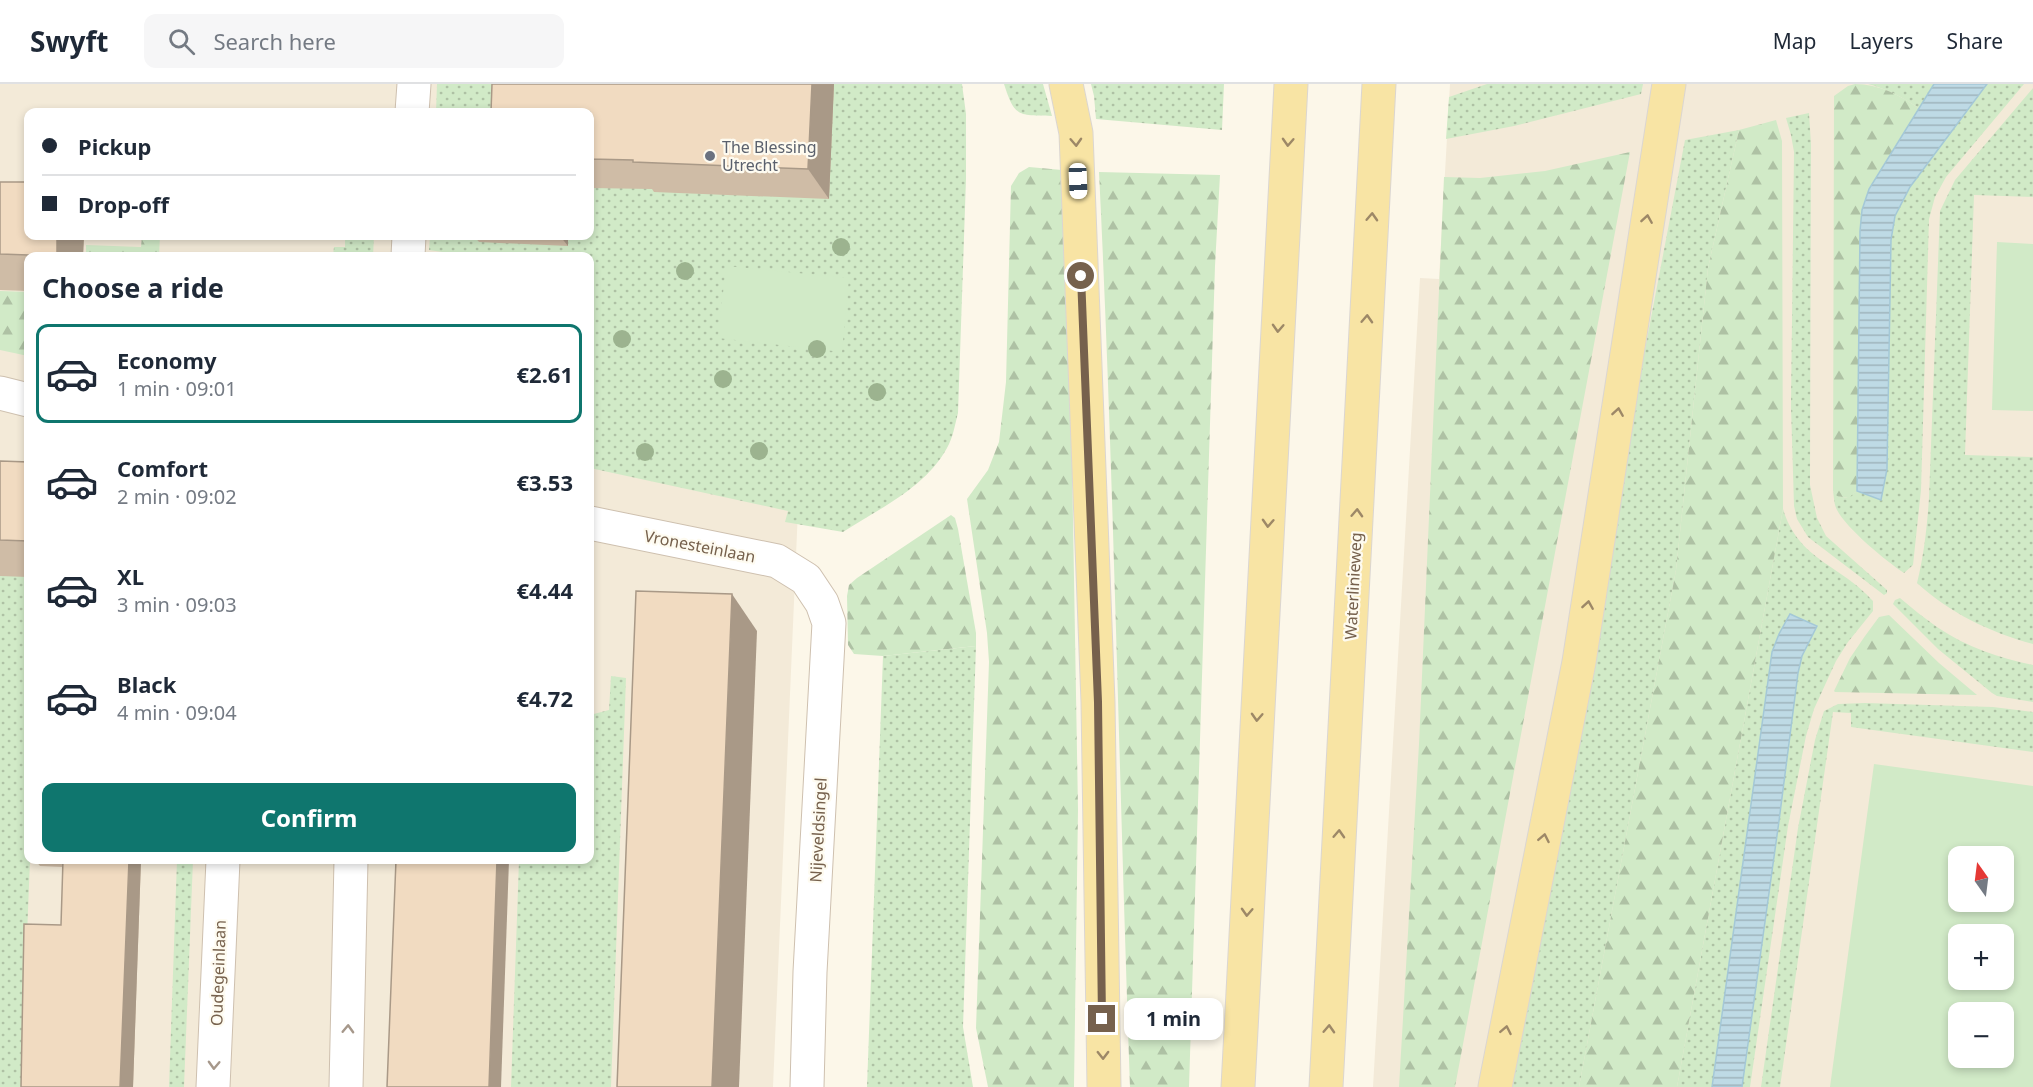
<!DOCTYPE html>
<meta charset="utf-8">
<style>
body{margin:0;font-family:"Noto Sans",sans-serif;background:#f6f6f7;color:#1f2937;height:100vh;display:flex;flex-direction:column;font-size:22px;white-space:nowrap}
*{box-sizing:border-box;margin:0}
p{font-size:20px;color:#747a83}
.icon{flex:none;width:33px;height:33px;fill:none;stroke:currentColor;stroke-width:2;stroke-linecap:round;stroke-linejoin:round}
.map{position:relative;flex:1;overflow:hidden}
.panel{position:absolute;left:24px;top:168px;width:570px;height:612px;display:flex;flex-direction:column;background:#fff;border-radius:12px;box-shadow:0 3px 9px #0003}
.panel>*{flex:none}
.top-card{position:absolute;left:24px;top:24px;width:570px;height:132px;border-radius:12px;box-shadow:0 3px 9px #0003;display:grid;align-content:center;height:132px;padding:0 18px;background:#fff}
.needle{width:39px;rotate:346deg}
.tools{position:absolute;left:1948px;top:762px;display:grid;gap:12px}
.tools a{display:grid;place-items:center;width:66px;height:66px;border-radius:12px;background:#fff;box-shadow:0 3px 9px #0003;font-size:30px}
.end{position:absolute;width:27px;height:27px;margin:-14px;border:8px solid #76614d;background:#fff;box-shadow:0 0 0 3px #fff}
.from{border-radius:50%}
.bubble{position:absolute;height:42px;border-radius:12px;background:#fff;box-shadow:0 3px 9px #0003;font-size:20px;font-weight:700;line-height:42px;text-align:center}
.car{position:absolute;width:18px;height:36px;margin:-18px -9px;border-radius:8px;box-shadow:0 0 4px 2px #0007;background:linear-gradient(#fff 24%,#345 0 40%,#fff 0 76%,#345 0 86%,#fff 0)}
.top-card b{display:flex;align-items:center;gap:21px;height:57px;font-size:22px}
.top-card b+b{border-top:2px solid #e0e1e3}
.top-card i{width:15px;height:15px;background:#1f2937}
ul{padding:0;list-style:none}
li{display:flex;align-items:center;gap:18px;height:99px;margin:0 12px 9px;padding:0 6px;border:3px solid transparent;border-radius:12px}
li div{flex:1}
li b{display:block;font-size:22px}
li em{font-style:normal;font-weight:700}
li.active{border-color:#0f766e}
li>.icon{width:54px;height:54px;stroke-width:1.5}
h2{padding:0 18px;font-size:27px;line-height:72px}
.cta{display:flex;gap:12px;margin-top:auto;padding:12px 18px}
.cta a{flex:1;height:69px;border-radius:12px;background:#0f766e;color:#fff;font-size:24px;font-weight:700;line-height:69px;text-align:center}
header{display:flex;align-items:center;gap:36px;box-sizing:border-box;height:84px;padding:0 30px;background:#fff;border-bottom:2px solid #e0e1e3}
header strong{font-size:28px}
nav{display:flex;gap:33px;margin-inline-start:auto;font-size:21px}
.search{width:420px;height:54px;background:#f6f6f7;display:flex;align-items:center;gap:15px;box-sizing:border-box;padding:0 21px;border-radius:12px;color:#747a83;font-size:22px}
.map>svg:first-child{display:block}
.residential{fill:#f3ead8;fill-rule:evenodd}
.grass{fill:url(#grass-dots)}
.forest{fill:url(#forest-firs)}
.pitch{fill:#d1eac7;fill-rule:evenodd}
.water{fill:url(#water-rules);stroke:#a4c8d7;stroke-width:1.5}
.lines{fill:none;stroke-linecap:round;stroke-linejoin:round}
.minor-casing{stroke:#cec0af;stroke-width:35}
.primary-casing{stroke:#dbd6d1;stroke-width:35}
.minor{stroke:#fff;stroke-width:33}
.primary{stroke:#f8e4a4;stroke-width:33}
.tree{fill:#9cb38f}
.wall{fill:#cfbca6}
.shaded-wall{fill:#a99987}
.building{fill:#f1dbc1;stroke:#a99987;stroke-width:1.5}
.oneway{stroke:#9d8867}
.oneway2{stroke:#a6988b}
.route{stroke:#76614d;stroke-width:8}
.worship-dot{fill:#6b7280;stroke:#fefbf0;stroke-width:2}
.labels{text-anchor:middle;stroke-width:4.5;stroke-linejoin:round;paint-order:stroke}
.worship-label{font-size:16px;fill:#5b616d;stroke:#fefbf0;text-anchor:start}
.street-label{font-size:16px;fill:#76614d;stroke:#fefbf0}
</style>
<header>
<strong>Swyft</strong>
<div class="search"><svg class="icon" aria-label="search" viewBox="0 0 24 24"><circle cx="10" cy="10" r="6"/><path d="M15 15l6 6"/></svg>Search here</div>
<nav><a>Map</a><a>Layers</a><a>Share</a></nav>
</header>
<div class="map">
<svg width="2033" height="1003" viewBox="0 0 2033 1003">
<defs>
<pattern id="grass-dots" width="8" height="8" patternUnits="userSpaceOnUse" patternTransform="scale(1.5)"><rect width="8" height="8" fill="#d1eac7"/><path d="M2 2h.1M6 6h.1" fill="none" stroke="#aec1a4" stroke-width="1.8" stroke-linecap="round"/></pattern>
<pattern id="forest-firs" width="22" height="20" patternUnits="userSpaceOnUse" patternTransform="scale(1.5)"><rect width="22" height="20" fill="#d1eac7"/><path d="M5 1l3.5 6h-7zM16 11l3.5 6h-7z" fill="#aec1a4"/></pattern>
<pattern id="water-rules" width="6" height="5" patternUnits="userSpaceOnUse" patternTransform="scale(1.5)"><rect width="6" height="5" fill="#bedae5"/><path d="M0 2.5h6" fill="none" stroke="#9fb4bc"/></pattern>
</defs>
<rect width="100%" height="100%" fill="#fcf7e9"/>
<g class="residential">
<path d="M0,0H864L801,356L773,1003H0ZM28,28H590V152H28ZM28,172H590V776H28Z"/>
<path d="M1450,0H2033V1003H1373L1420,194L1439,195ZM1959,772H2004V818H1959ZM1959,850H2004V896H1959ZM1959,928H2004V974H1959Z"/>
</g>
<g class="grass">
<path d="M437,0H962L966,30V95L958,329C955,340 953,354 947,364C925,404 880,424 843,448L785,438L788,427L590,384V172H469L429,166L430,152H590V28H436Z"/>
<path d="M1004,0H1043L1052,32C1018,31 1015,34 1004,0Z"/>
<polygon points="1091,0 1224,0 1222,46 1096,35 1094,12"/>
<polygon points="1487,0 1643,0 1641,10 1514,42 1446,55 1449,13"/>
<path d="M1868,0H1934L1920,25C1904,14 1887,5 1868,0Z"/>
<path d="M1987,0H2024L1946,93L1935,113L1929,135L1921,406L1913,481L1904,489C1886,477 1847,445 1837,426C1834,420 1834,414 1833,407L1838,412L1847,414L1857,407L1881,415L1887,385L1891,156L1895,132L1910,103Z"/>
<path d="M2033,4V113L1974,111L1965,371L2033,373V560C1989,548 1950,529 1917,499C1924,471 1927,443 1929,414L1940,127L1955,96Z"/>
<polygon points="1809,29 1811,60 1810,401 1817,434 1826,452 1887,506 1887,509 1884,511 1808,453 1797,435 1794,422 1791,322 1794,68 1791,51 1786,34"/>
<polygon points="1739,46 1708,184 1676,486 1579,1003 1504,1003 1685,56"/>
<polygon points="345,152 374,152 373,172 333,172 334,163 345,163"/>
<path d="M1783,425C1798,476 1841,481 1873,517V527L1848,558L1836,577L1814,625L1806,652L1788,742L1750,1003H1742L1779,737L1798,589L1802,572L1817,542L1790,530L1779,550L1772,568L1712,1003H1677Z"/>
<polygon points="0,491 28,492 28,495 30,776 21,1003 0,1003"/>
<path d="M1900,514C1912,524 1924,534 1937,543C1966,563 2000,574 2033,581V618L1997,612L1992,609L1938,565L1893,520L1895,516Z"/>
<polygon points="976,562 963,943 973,1003 867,1003 883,572"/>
<polygon points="611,592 626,594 611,1003 511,1003 519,776 590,776 590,631 609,626"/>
<polygon points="1865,619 1993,623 2033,628 2033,668 1851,643 1851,629 1833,628 1780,1003 1761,1003 1798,744 1815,656 1824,627 1838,620"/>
<polygon points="177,776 193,776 184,1003 169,1003"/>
</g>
<g class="forest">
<path d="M1855,0C1879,0 1900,11 1920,25L1869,105L1862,126L1860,147L1857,407L1848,414L1837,412L1833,407L1834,12L1848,2Z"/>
<polygon points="1776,36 1782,57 1783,425 1677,1003 1579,1003 1676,486 1708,184 1739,46"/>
<polygon points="1630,68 1455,1003 1399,1003 1419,660 1444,93 1480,94 1545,87"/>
<polygon points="1029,83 1062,86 1072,378 1078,726 1074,1003 988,1003 976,944 989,578 987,549 967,415 988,386 999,358 1006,298 1011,102 1019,89"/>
<path d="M1099,88L1220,91L1215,182L1189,1003H1130C1119,698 1114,393 1099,88Z"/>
<polygon points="142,152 160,152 159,172 86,172 86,161 141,163"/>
<polygon points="0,207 28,208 28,272 0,266"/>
<polygon points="951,431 955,434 958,445 976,549 976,562 883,572 854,570 848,561 847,512 849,501 857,494"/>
<polygon points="1889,531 1939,579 1977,611 1835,608 1834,607 1850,574 1865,552 1879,533"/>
</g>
<g class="pitch">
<polygon points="1997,158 2033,160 2033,327 1992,326"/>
<polygon points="726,182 849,194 842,268 718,254"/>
<path d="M1874,680L2033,702V1003H1830ZM2004,772V818H1959V772ZM1959,850H2004V896H1959ZM1959,928H2004V974H1959Z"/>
</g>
<g class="water">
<polygon points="1934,0 1987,0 1910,103 1895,132 1891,156 1887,385 1881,416 1857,407 1860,147 1862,126 1869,105"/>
<polygon points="1790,530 1817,542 1802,572 1798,589 1779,737 1742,1003 1712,1003 1772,568 1779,550"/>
</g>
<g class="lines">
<defs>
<g id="minor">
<polyline points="412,28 414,0"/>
<polyline points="408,172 409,152"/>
<polyline points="0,309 28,316"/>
<polyline points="590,439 777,477 806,495 822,519 829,539 810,888 807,1003"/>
<polyline points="213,1003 223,776"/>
<polyline points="346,1003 351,776"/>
</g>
<g id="primary">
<polyline points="1066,0 1076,49 1098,618 1104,1003"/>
<polyline points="1238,1003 1291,0"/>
<polyline points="1326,1003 1379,0"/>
<polyline points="1495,1003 1579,578 1669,0"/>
</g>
</defs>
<use href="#minor" class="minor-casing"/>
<use href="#primary" class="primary-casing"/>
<use href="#minor" class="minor"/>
<use href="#primary" class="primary"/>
</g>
<g class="tree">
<circle cx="841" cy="163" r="9"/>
<circle cx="685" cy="187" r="9"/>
<circle cx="622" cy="255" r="9"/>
<circle cx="817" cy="265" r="9"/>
<circle cx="723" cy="295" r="9"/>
<circle cx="877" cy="308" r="9"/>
<circle cx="759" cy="367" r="9"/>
<circle cx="645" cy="368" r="9"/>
</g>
<g class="wall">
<polygon points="492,0 834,0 829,115 654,108 652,105 590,104 590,28"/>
<polygon points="0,98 28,152 84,152 83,172 28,172 28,207 0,206"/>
<polygon points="474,152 568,152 568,162 479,158"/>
<polygon points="0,377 28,378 28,493 0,492"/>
<polygon points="35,776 141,776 133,1003 21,1003 61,841 63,783 40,782"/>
</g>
<g class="shaded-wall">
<polygon points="812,0 834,0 829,115 808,85"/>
<polygon points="57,152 84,152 83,172 57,172"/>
<polygon points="560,152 568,152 568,162"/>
<polygon points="732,510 757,547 739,1003 712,1003"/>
<polygon points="129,776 141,776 133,1003 120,1003"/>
<polygon points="497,776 509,776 501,1003 489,1003"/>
</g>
<g class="building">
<polygon points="492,0 812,0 808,85 633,78 633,76 590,75 590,28 491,28"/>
<polygon points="0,98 28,98 28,152 57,152 57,172 0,170"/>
<polygon points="0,377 28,378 28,457 0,456"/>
<polygon points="636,507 732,510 712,1003 617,1003"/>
<polygon points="63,776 129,776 120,1003 21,1003 24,840 61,841"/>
<polygon points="396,776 497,776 489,1003 387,1003"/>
</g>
<defs><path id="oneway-chevron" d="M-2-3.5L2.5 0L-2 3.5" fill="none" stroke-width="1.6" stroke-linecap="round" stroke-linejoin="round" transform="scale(1.5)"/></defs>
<g class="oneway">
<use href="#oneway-chevron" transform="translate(1076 58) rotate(87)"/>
<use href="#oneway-chevron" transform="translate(1288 58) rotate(93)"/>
<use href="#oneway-chevron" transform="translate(1372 133) rotate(-87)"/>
<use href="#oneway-chevron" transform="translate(1647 135) rotate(-81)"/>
<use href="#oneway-chevron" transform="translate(1367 235) rotate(-87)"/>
<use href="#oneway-chevron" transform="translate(1278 244) rotate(93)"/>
<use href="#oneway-chevron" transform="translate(1618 328) rotate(-81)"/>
<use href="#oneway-chevron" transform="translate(1357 429) rotate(-87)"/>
<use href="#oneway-chevron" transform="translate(1268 439) rotate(93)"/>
<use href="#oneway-chevron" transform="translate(1588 521) rotate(-81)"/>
<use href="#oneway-chevron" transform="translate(1257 633) rotate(93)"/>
<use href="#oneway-chevron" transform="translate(1339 750) rotate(-87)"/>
<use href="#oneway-chevron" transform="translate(1544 754) rotate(-79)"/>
<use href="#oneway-chevron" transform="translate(1247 828) rotate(93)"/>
<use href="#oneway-chevron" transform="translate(1329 945) rotate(-87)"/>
<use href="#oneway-chevron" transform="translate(1506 946) rotate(-79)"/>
<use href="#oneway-chevron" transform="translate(1103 971) rotate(89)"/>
</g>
<g class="oneway2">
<use href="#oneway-chevron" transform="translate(348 945) rotate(-88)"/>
<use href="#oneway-chevron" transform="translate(214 981) rotate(92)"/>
</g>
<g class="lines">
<polyline class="route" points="1081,192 1098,618 1102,935"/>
</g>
<circle class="worship-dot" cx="710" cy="72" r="6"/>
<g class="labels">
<g class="worship-label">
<text x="722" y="69">The Blessing<tspan x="722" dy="18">Utrecht</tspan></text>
</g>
<g class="street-label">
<text transform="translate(700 462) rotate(11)" y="6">Vronesteinlaan</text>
<text transform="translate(1353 502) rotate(-87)" y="6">Waterlinieweg</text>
<text transform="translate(818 746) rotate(-87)" y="6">Nijeveldsingel</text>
<text transform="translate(218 889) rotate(-88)" y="6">Oudegeinlaan</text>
</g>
</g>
</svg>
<div class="tools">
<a><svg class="needle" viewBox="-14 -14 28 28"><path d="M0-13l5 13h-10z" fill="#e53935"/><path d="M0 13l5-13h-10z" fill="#747a83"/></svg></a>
<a>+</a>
<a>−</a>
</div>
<i class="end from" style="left:1081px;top:192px"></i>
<i class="end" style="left:1102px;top:935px"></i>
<div class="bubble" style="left:1124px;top:914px;width:99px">1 min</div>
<i class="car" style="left:1078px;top:97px;rotate:178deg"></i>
<div class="top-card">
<b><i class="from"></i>Pickup</b>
<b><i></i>Drop-off</b>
</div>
<section class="panel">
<h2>Choose a ride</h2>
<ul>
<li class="active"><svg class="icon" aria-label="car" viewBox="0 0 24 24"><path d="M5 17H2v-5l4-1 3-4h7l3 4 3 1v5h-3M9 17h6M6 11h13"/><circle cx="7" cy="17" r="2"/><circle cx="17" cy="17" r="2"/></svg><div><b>Economy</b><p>1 min · 09:01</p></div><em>€2.61</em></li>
<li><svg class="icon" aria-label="car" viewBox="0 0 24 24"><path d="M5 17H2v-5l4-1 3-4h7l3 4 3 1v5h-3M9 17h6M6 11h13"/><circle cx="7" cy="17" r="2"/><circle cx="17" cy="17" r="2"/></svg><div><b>Comfort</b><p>2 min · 09:02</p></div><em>€3.53</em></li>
<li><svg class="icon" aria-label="car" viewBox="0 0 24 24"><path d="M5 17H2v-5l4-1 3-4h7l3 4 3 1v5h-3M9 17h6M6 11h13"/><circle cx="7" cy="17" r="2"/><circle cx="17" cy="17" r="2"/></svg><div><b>XL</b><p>3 min · 09:03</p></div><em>€4.44</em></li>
<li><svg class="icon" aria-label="car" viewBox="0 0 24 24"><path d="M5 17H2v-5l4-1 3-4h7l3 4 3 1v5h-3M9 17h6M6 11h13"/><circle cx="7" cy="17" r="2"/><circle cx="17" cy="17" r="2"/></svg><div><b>Black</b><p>4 min · 09:04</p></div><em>€4.72</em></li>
</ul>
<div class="cta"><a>Confirm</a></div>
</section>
</div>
